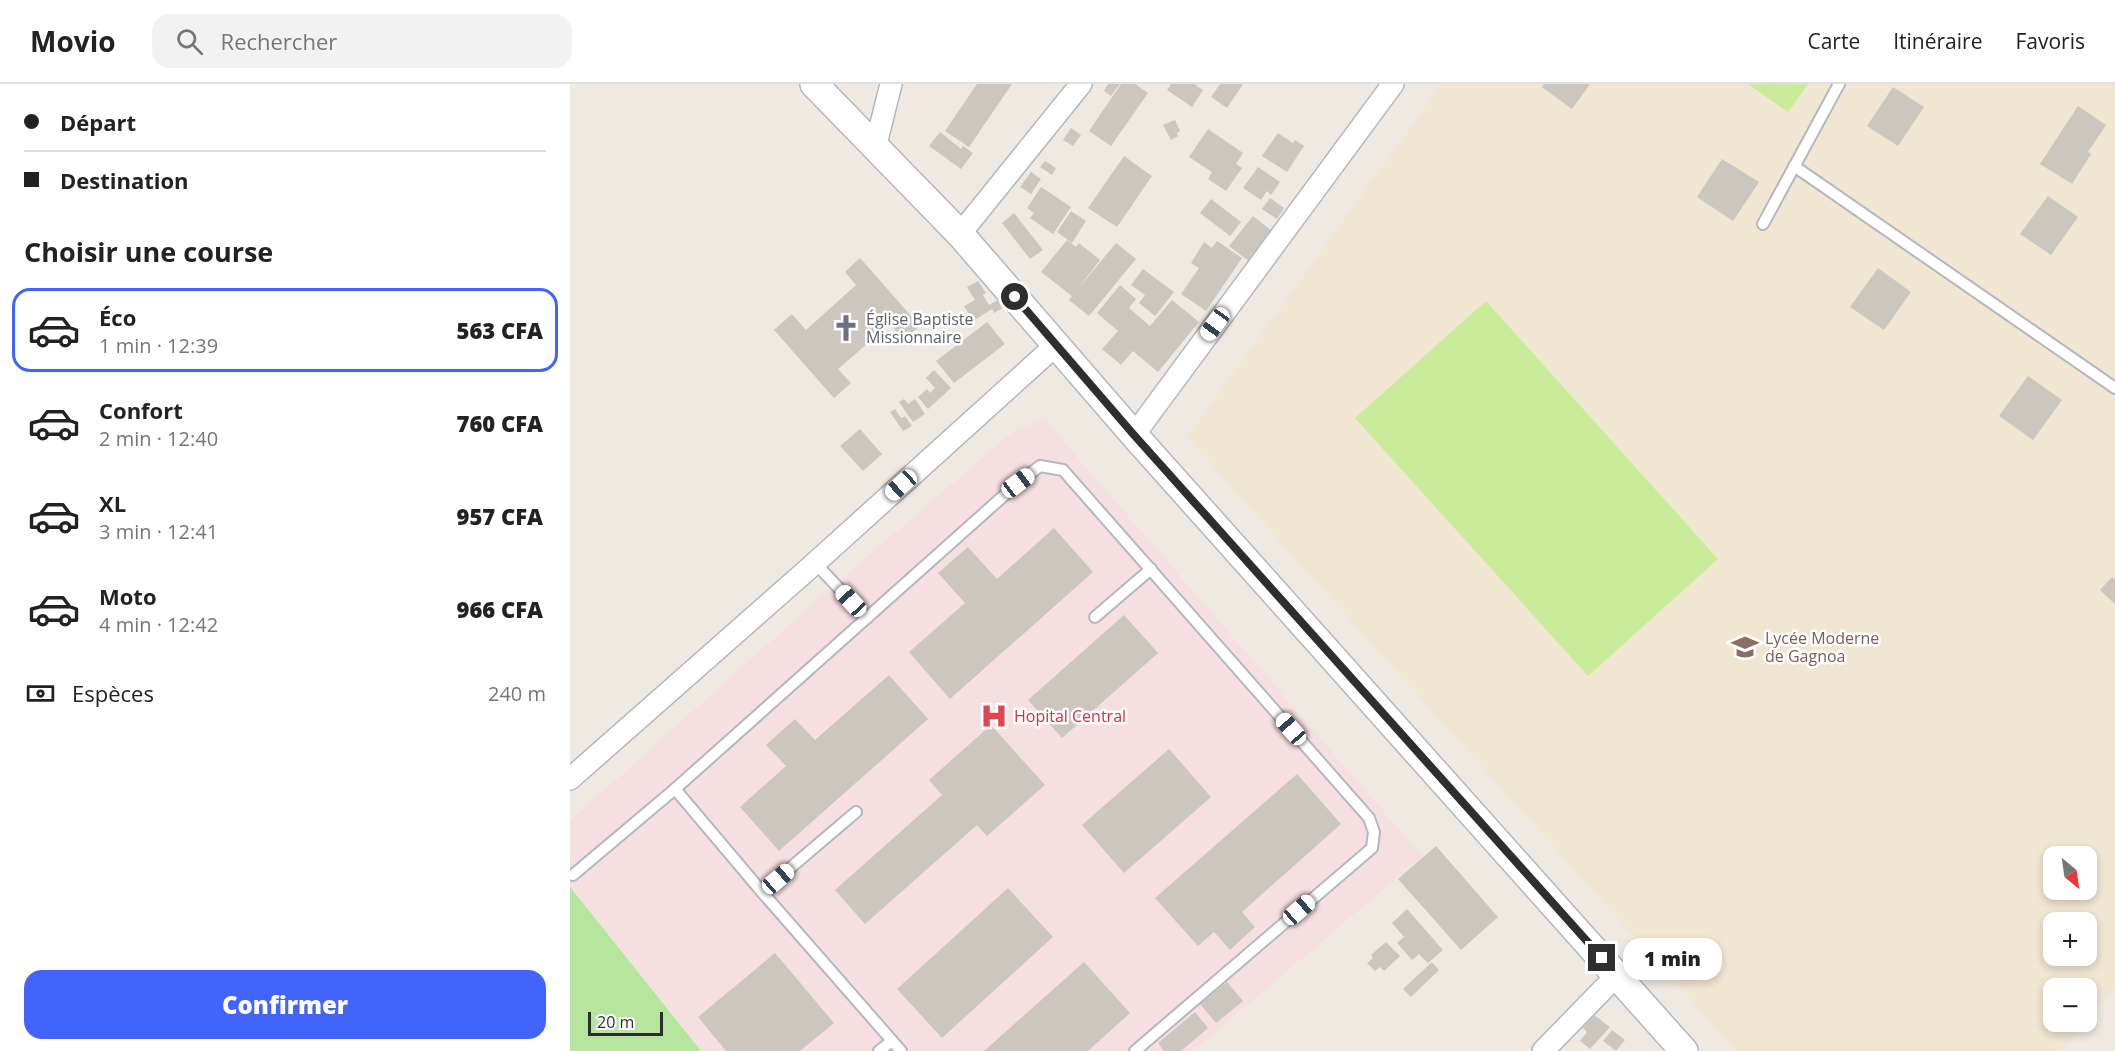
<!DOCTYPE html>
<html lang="fr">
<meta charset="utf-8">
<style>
body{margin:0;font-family:"Open Sans",sans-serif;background:#f2f2f2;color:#222;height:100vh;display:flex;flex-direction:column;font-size:22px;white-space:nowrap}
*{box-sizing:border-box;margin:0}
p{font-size:20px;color:#767676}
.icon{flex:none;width:33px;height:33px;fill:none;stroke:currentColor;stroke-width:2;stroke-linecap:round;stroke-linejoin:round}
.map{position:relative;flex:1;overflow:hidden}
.drawer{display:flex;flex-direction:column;background:#fff;width:570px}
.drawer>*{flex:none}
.banner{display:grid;align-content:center;height:132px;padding:0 24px;background:#fff}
.needle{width:39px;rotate:151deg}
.fabs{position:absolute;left:1473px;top:762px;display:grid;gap:12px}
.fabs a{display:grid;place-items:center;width:54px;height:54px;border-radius:12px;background:#fff;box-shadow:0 3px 9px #0003;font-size:30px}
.scale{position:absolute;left:18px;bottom:15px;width:75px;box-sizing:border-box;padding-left:6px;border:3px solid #2e2e2e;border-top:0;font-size:16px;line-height:21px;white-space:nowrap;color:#2e2e2e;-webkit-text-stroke:4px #fff;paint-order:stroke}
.end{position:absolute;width:27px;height:27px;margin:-14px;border:8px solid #2e2e2e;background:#fff;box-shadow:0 0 0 3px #fff}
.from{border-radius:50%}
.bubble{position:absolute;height:42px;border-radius:18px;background:#fff;box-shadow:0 3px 9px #0003;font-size:20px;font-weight:800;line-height:42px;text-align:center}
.car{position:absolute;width:18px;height:36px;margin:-18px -9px;border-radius:8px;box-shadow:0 0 4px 2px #0007;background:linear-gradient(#fff 24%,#345 0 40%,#fff 0 76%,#345 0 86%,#fff 0)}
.banner b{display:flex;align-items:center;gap:21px;height:57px;font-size:22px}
.banner b+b{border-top:2px solid #e0e0e0}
.banner i{width:15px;height:15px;background:#222}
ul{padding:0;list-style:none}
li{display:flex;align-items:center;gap:18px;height:84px;margin:0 12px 9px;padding:0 12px;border:3px solid transparent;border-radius:18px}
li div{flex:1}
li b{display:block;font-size:22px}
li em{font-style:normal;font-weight:800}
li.active{border-color:#4264fb}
li>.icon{width:54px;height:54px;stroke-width:1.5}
h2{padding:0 24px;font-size:27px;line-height:72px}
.pay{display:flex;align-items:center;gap:15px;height:66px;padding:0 24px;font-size:22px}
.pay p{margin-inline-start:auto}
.cta{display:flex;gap:12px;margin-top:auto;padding:12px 24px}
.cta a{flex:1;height:69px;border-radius:18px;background:#4264fb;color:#fff;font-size:24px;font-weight:800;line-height:69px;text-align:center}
header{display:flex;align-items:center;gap:36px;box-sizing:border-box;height:84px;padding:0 30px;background:#fff;border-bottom:2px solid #e0e0e0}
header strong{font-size:28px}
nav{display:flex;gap:33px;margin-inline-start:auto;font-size:21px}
.search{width:420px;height:54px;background:#f2f2f2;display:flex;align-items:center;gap:15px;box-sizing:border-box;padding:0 21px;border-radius:18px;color:#767676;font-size:22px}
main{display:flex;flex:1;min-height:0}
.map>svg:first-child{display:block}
.education{fill:#f0e6d1;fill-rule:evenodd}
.medical{fill:#f5dfe0}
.green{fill:#b6e59e}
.pitch{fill:#c9ec9a}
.building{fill:#cbc7bf}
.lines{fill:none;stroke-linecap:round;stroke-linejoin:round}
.service-casing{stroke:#b4b7c1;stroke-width:14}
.minor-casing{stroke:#b4b7c1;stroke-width:24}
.tertiary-casing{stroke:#b4b7c1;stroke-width:30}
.service{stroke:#fff;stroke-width:10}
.minor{stroke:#fff;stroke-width:21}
.tertiary{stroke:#fff;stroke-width:27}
.route{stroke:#2e2e2e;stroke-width:8}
.labels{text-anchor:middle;stroke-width:5;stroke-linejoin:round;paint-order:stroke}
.worship-label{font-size:16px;fill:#5b616d;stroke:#fff;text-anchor:start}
.education-label{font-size:16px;fill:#785e54;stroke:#fff;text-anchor:start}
.health-label{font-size:16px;fill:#be3a42;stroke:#fff;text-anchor:start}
</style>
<header>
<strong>Movio</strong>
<div class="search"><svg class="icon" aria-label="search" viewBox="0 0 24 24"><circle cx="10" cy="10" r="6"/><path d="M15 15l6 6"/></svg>Rechercher</div>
<nav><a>Carte</a><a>Itinéraire</a><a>Favoris</a></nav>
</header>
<main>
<section class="drawer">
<div class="banner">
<b><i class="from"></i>Départ</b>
<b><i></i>Destination</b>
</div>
<h2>Choisir une course</h2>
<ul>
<li class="active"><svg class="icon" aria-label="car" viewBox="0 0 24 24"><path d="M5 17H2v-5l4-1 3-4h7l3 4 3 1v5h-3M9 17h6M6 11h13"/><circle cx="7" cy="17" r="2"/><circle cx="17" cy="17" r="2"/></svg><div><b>Éco</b><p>1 min · 12:39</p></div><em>563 CFA</em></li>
<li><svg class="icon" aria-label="car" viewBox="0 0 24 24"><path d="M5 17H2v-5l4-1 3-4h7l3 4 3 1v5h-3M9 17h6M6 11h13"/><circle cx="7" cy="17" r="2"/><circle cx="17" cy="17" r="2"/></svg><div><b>Confort</b><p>2 min · 12:40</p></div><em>760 CFA</em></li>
<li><svg class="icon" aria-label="car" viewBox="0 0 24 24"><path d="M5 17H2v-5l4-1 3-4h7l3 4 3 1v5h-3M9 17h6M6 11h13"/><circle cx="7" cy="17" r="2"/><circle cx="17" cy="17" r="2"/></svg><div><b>XL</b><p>3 min · 12:41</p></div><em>957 CFA</em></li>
<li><svg class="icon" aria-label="car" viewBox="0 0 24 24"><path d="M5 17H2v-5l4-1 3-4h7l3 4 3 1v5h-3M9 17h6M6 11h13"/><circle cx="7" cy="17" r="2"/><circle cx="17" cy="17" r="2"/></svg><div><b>Moto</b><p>4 min · 12:42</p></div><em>966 CFA</em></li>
</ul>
<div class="pay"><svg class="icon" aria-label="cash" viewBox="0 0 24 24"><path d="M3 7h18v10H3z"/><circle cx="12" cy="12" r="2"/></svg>Espèces<p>240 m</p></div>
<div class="cta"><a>Confirmer</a></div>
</section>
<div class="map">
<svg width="1545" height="967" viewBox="0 0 1545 967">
<rect width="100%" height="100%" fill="#efe9e1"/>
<path class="education" d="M872,0H1545V906L1517,937L1516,904H1484V938H1516L1489,967H1167L617,353ZM1484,772H1516V806H1484ZM1484,838H1516V872H1484Z"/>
<polygon class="medical" points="474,335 852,772 623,967 131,967 0,803 0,737 265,500 443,348"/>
<polygon class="green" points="0,803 131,967 0,967"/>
<g class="pitch">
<polygon points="1178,0 1238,0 1218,28"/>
<polygon points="916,217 1148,475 1018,592 785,334"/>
</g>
<g class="building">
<polygon points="407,0 442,0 399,63 375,47"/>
<polygon points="538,0 550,0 541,12 534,7"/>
<polygon points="551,0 565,0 578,9 541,62 519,47"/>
<polygon points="601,0 624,0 633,6 622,23 597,6"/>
<polygon points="650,0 673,0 657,24 641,13"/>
<polygon points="974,0 1020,0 1002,25 972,3"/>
<polygon points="1323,3 1354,23 1328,62 1297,42"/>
<polygon points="1508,22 1536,41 1518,68 1521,70 1502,100 1470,80"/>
<polygon points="605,36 610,47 607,49 608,52 601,56 593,41"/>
<polygon points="501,44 511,51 503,62 493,56"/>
<polygon points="638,45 673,69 666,80 672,84 656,107 638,95 642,88 619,73"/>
<polygon points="370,48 391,65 393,62 403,69 391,85 359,62"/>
<polygon points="708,49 723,59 725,56 734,62 717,88 692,72"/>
<polygon points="554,72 582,92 547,143 518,124"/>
<polygon points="1152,75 1189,98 1163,137 1127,113"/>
<polygon points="475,77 486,84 482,91 470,83"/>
<polygon points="688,83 710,98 701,111 697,107 691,116 673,104"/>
<polygon points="461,88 471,95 461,110 450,103"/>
<polygon points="471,103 501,123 483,150 460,134 464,129 457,124"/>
<polygon points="1478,112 1508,133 1481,171 1450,150"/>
<polygon points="700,114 714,124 707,135 692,125"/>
<polygon points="641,115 671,138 660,152 630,129"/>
<polygon points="501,127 516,137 502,159 487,148"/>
<polygon points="444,129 473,166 460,175 432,139"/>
<polygon points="683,132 703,148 680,178 659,162"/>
<polygon points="497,156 506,163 509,159 530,176 507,206 546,159 566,175 519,232 499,216 502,212 471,188"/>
<polygon points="647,157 672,174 636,227 611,210 629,184 621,179 634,158 642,164"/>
<polygon points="290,174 350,242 334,256 320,240 268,285 281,299 264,314 204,246 222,230 236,246 286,201 275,188"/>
<polygon points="1308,184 1341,208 1314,246 1280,223"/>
<polygon points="573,185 604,208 585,232 569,219 575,211 561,201"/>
<polygon points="408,197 416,209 413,211 419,221 428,216 433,224 424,229 422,225 403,237 394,222 405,216 397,203"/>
<polygon points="550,201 566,215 559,224 580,242 602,216 629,238 588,288 563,267 551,281 532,265 548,247 527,229"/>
<polygon points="417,238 435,260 384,299 366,277"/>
<polygon points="364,286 381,304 358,325 348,313 357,305 360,309 365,304 356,294"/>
<polygon points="1458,292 1492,316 1463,356 1429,332"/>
<polygon points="334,315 338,320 345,315 355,330 343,338 329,318"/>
<polygon points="325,325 331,334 335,332 342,342 333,347 320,328"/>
<polygon points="290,345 312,370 293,387 270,362"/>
<polygon points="484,444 523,488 380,615 339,568 395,519 368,489 398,463 427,495"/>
<polygon points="1542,493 1545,496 1545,520 1530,506"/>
<polygon points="554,531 588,569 492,654 458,616"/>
<polygon points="319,591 358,635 209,767 170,723 216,682 196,661 225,635 245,656"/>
<polygon points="421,641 475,701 417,752 407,741 295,840 265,806 372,711 359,696"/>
<polygon points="599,665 641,713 554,789 512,741"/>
<polygon points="727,690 771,740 672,828 685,843 660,866 644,848 628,862 585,814"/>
<polygon points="866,762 928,833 891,866 828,795"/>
<polygon points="438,804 483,853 372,954 327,905"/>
<polygon points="837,825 873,866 858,879 849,870 842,876 827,859 834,853 822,839"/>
<polygon points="816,858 830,872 814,887 810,883 805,887 797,879 803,874 801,871"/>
<polygon points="205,869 264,939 230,967 156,967 128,933"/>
<polygon points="514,878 560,929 518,967 414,967"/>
<polygon points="862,878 869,886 841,913 833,905"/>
<polygon points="657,898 673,917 646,939 630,920"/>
<polygon points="625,928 638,944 611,967 594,967 588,959"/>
<polygon points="1024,931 1040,943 1020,965 1010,957 1017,948 1013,944"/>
<polygon points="1042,946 1055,956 1046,967 1033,957"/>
</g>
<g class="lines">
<defs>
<g id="service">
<polyline points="1224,82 1545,304"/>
<polyline points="1193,140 1269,0"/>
<polyline points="245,479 297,534"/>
<polyline points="525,533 581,485"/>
<polyline points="105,705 192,808 331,967"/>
<polyline points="3,791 105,705 448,399 470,382 493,386 799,734 804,748 802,764 565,967"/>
<polyline points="192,808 286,728"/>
<polyline points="309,967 322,957"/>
</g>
<g id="minor">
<polyline points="305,64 321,0"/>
<polyline points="390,150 511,0"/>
<polyline points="564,351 823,0"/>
<polyline points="0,695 245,479 486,261"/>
<polyline points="973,967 1047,891"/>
</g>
<polyline id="tertiary" points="244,0 390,150 564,351 1114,967"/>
</defs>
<use href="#service" class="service-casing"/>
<use href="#minor" class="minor-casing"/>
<use href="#tertiary" class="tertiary-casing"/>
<use href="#service" class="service"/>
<use href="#minor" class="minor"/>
<use href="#tertiary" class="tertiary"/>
</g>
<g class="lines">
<polyline class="route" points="445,213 564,351 1032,874"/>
</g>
<defs>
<symbol id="church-bare" viewBox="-9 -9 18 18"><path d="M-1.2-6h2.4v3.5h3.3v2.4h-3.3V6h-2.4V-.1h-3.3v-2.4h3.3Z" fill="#6b7280" stroke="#fff" stroke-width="2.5" paint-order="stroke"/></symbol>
<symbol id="school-bare" viewBox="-9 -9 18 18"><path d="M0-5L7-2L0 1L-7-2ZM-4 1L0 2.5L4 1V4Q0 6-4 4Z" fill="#8d6e63" stroke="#fff" stroke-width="2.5" paint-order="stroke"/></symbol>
<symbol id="hospital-bare" viewBox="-9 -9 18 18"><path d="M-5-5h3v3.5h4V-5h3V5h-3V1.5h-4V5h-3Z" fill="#e0444e" stroke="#fff" stroke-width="2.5" paint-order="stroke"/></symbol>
</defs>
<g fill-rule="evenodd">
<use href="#church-bare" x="257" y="225" width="38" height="38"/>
<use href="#school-bare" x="1156" y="544" width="38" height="38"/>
<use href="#hospital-bare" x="405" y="613" width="38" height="38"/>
</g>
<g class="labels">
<g class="worship-label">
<text x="296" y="241">Église Baptiste<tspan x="296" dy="18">Missionnaire</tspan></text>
</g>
<g class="education-label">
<text x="1195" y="560">Lycée Moderne<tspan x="1195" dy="18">de Gagnoa</tspan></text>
</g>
<g class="health-label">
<text x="444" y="638">Hopital Central</text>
</g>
</g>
</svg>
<div class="fabs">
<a><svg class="needle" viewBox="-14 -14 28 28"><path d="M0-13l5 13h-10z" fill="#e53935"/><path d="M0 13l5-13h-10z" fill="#767676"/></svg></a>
<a>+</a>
<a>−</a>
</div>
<div class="scale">20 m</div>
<i class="end from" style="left:445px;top:213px"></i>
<i class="end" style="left:1032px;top:874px"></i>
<div class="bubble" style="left:1053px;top:854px;width:99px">1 min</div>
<i class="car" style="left:645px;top:240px;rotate:216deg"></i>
<i class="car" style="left:448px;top:399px;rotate:53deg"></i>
<i class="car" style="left:331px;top:401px;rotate:228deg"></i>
<i class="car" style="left:281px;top:517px;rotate:317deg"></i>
<i class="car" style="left:721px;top:645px;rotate:319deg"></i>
<i class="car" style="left:208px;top:795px;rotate:49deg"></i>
<i class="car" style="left:729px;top:826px;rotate:49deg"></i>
</div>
</main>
